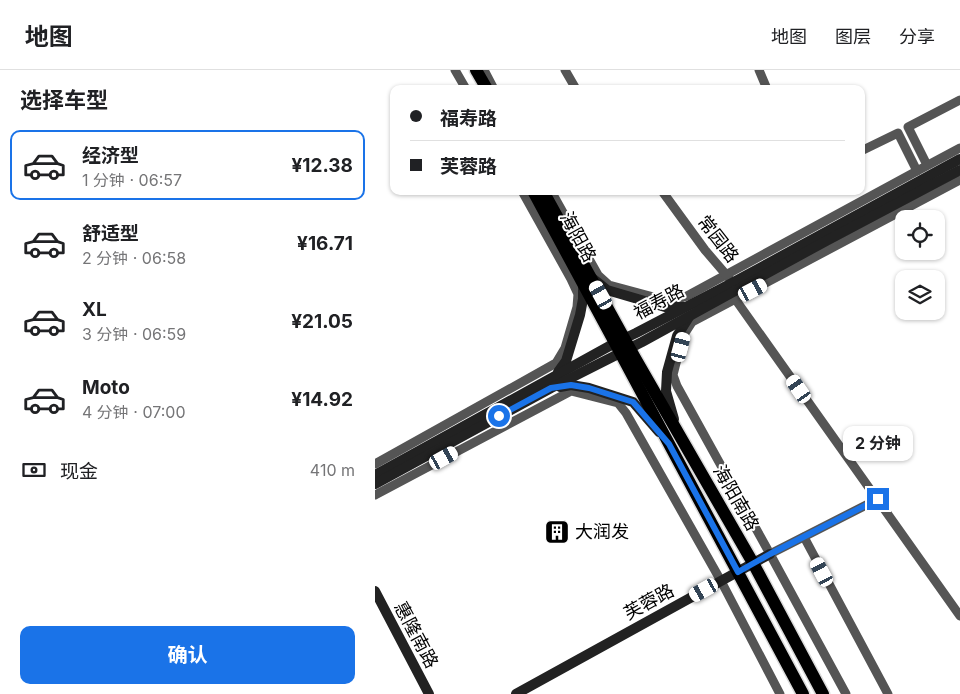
<!DOCTYPE html>
<html lang="zh">
<meta charset="utf-8">
<style>
body{margin:0;font-family:Inter,"Noto Sans SC",sans-serif;background:#f2f2f2;color:#202124;height:100vh;display:flex;flex-direction:column;font-size:19px;white-space:nowrap}
*{box-sizing:border-box;margin:0}
p{font-size:16px;color:#757577}
.icon{flex:none;width:28px;height:28px;fill:none;stroke:currentColor;stroke-width:2;stroke-linecap:round;stroke-linejoin:round}
.map{position:relative;flex:1;overflow:hidden}
.panel{display:flex;flex-direction:column;background:#fff;width:375px}
.panel>*{flex:none}
.hud{position:absolute;left:15px;top:15px;width:475px;height:110px;border-radius:10px;box-shadow:0 1px 4px #0004;display:grid;align-content:center;height:110px;padding:0 20px;background:#fff}
.controls{position:absolute;left:520px;top:140px;display:grid;gap:10px}
.controls a{display:grid;place-items:center;width:50px;height:50px;border-radius:10px;background:#fff;box-shadow:0 1px 4px #0004;font-size:25px}
.end{position:absolute;width:22px;height:22px;margin:-11px;border:6px solid #1a73e8;background:#fff;box-shadow:0 0 0 2px #fff}
.from{border-radius:50%}
.bubble{position:absolute;height:35px;border-radius:10px;background:#fff;box-shadow:0 1px 4px #0004;font-size:16px;font-weight:700;line-height:35px;text-align:center}
.car{position:absolute;width:15px;height:30px;margin:-15px -8px;border-radius:6px;box-shadow:0 0 4px 1px #0007;background:linear-gradient(#fff 24%,#345 0 40%,#fff 0 76%,#345 0 86%,#fff 0)}
.hud b{display:flex;align-items:center;gap:18px;height:48px;font-size:19px}
.hud b+b{border-top:1px solid #e0e0e0}
.hud i{width:12px;height:12px;background:#202124}
ul{padding:0;list-style:none}
li{display:flex;align-items:center;gap:15px;height:70px;margin:0 10px 8px;padding:0 10px;border:2px solid transparent;border-radius:10px}
li div{flex:1}
li b{display:block;font-size:19px}
li em{font-style:normal;font-weight:700}
li.on{border-color:#1a73e8}
li>.icon{width:45px;height:45px;stroke-width:1.5}
h2{padding:0 20px;font-size:22px;line-height:60px}
.pay{display:flex;align-items:center;gap:12px;height:55px;padding:0 20px;font-size:19px}
.pay p{margin-inline-start:auto}
.cta{display:flex;gap:10px;margin-top:auto;padding:10px 20px}
.cta a{flex:1;height:58px;border-radius:10px;background:#1a73e8;color:#fff;font-size:20px;font-weight:700;line-height:58px;text-align:center}
header{display:flex;align-items:center;gap:30px;box-sizing:border-box;height:70px;padding:0 25px;background:#fff;border-bottom:1px solid #e0e0e0}
header strong{font-size:24px}
nav{display:flex;gap:28px;margin-inline-start:auto;font-size:18px}
main{display:flex;flex:1;min-height:0}
.map>svg:first-child{display:block}
.lines{fill:none;stroke-linecap:round;stroke-linejoin:round}
.primary-casing{stroke:#dbdbdb;stroke-width:15}
.street{stroke:#555;stroke-width:9}
.secondary{stroke:#222;stroke-width:10}
.primary{stroke:#000;stroke-width:12}
.route{stroke:#1a73e8;stroke-width:6}
.labels{text-anchor:middle;stroke-width:4;stroke-linejoin:round;paint-order:stroke}
.street-label{font-size:18px;fill:#000;stroke:#fff}
.poi-label{font-size:18px;fill:#000;stroke:#fff;text-anchor:start}
</style>
<header>
<strong>地图</strong>
<nav><a>地图</a><a>图层</a><a>分享</a></nav>
</header>
<main>
<section class="panel">
<h2>选择车型</h2>
<ul>
<li class="on"><svg class="icon" aria-label="car" viewBox="0 0 24 24"><path d="M5 17H2v-5l4-1 3-4h7l3 4 3 1v5h-3M9 17h6M6 11h13"/><circle cx="7" cy="17" r="2"/><circle cx="17" cy="17" r="2"/></svg><div><b>经济型</b><p>1 分钟 · 06:57</p></div><em>¥12.38</em></li>
<li><svg class="icon" aria-label="car" viewBox="0 0 24 24"><path d="M5 17H2v-5l4-1 3-4h7l3 4 3 1v5h-3M9 17h6M6 11h13"/><circle cx="7" cy="17" r="2"/><circle cx="17" cy="17" r="2"/></svg><div><b>舒适型</b><p>2 分钟 · 06:58</p></div><em>¥16.71</em></li>
<li><svg class="icon" aria-label="car" viewBox="0 0 24 24"><path d="M5 17H2v-5l4-1 3-4h7l3 4 3 1v5h-3M9 17h6M6 11h13"/><circle cx="7" cy="17" r="2"/><circle cx="17" cy="17" r="2"/></svg><div><b>XL</b><p>3 分钟 · 06:59</p></div><em>¥21.05</em></li>
<li><svg class="icon" aria-label="car" viewBox="0 0 24 24"><path d="M5 17H2v-5l4-1 3-4h7l3 4 3 1v5h-3M9 17h6M6 11h13"/><circle cx="7" cy="17" r="2"/><circle cx="17" cy="17" r="2"/></svg><div><b>Moto</b><p>4 分钟 · 07:00</p></div><em>¥14.92</em></li>
</ul>
<div class="pay"><svg class="icon" aria-label="cash" viewBox="0 0 24 24"><path d="M3 7h18v10H3z"/><circle cx="12" cy="12" r="2"/></svg>现金<p>410 m</p></div>
<div class="cta"><a>确认</a></div>
</section>
<div class="map">
<svg width="585" height="624" viewBox="0 0 585 624">
<rect width="100%" height="100%" fill="#fff"/>
<g class="lines">
<defs>
<g id="primary">
<polyline points="101,0 112,19"/>
<polyline points="158,121 240,273 428,624"/>
<polyline points="168,121 260,288 378,493 448,624"/>
</g>
</defs>
<use href="#primary" class="primary-casing"/>
<g class="street">
<polyline points="80,0 91,19"/>
<polyline points="109,0 119,19"/>
<polyline points="190,0 201,19"/>
<polyline points="384,0 392,19"/>
<polyline points="486,81 523,63 542,101"/>
<polyline points="552,95 533,57 585,30"/>
<polyline points="176,121 223,205 234,215 286,229 300,230 312,226 542,101 585,78"/>
<polyline points="287,121 330,180 354,208"/>
<polyline points="358,226 585,546"/>
<polyline points="0,394 181,293 190,278 202,237 203,224 196,209 147,121"/>
<polyline points="0,425 196,321 243,333 251,343 346,511 405,624"/>
<polyline points="429,467 513,624"/>
<polyline points="395,484 503,429"/>
<polyline points="471,624 395,484 302,316 298,305 308,266 317,252 585,110"/>
</g>
<g class="secondary">
<polyline points="217,208 232,220 290,237 309,237"/>
<polyline points="183,302 191,291 205,245 208,229 208,214"/>
<polyline points="185,317 196,315 214,318 258,332 284,362"/>
<polyline points="299,349 291,321 292,302 302,266 314,247"/>
<polyline points="0,405 240,273 261,263 357,213 585,89"/>
<polyline points="0,414 176,318 267,272 451,171 585,100"/>
<polyline points="0,521 54,624"/>
<polyline points="141,624 395,484"/>
</g>
<use href="#primary" class="primary"/>
</g>
<g class="lines">
<polyline class="route" points="124,346 176,318 196,315 214,318 258,332 294,374 363,502 395,484 503,429"/>
</g>
<defs>
<symbol id="building-square" viewBox="-11 -11 22 22"><rect x="-9" y="-9" width="18" height="18" rx="4" fill="#000" stroke="#fff"/><path d="M-4-6H4V6H1V3H-1V6H-4ZM-2.5-4.3h1.7v1.8h-1.7ZM.8-4.3h1.7v1.8H.8ZM-2.5-1h1.7V.8h-1.7ZM.8-1h1.7V.8H.8Z" fill="#fff"/></symbol>
</defs>
<g fill-rule="evenodd">
<use href="#building-square" x="168" y="448" width="28" height="28"/>
</g>
<g class="labels">
<g class="street-label">
<text transform="translate(203 167) rotate(61)" y="6">海阳路</text>
<text transform="translate(343 169) rotate(52)" y="6">常园路</text>
<text transform="translate(284 232) rotate(-28)" y="6">福寿路</text>
<text transform="translate(361 428) rotate(60)" y="6">海阳南路</text>
<text transform="translate(274 532) rotate(-29)" y="6">芙蓉路</text>
<text transform="translate(41 565) rotate(62)" y="6">惠隆南路</text>
</g>
<g class="poi-label">
<text x="200" y="468">大润发</text>
</g>
</g>
</svg>
<div class="controls">
<a><svg class="icon" aria-label="locate" viewBox="0 0 24 24"><circle cx="12" cy="12" r="6"/><path d="M12 2v4M12 18v4M2 12h4M18 12h4"/></svg></a>
<a><svg class="icon" aria-label="layers" viewBox="0 0 24 24"><path d="M12 4l9 5-9 5-9-5zM3 14l9 5 9-5"/></svg></a>
</div>
<i class="end from" style="left:124px;top:346px"></i>
<i class="end" style="left:503px;top:429px"></i>
<div class="bubble" style="left:468px;top:356px;width:70px">2 分钟</div>
<i class="car" style="left:378px;top:220px;rotate:62deg"></i>
<i class="car" style="left:226px;top:225px;rotate:331deg"></i>
<i class="car" style="left:306px;top:277px;rotate:15deg"></i>
<i class="car" style="left:424px;top:319px;rotate:325deg"></i>
<i class="car" style="left:69px;top:388px;rotate:61deg"></i>
<i class="car" style="left:447px;top:502px;rotate:332deg"></i>
<i class="car" style="left:329px;top:520px;rotate:241deg"></i>
<div class="hud">
<b><i class="from"></i>福寿路</b>
<b><i></i>芙蓉路</b>
</div>
</div>
</main>
